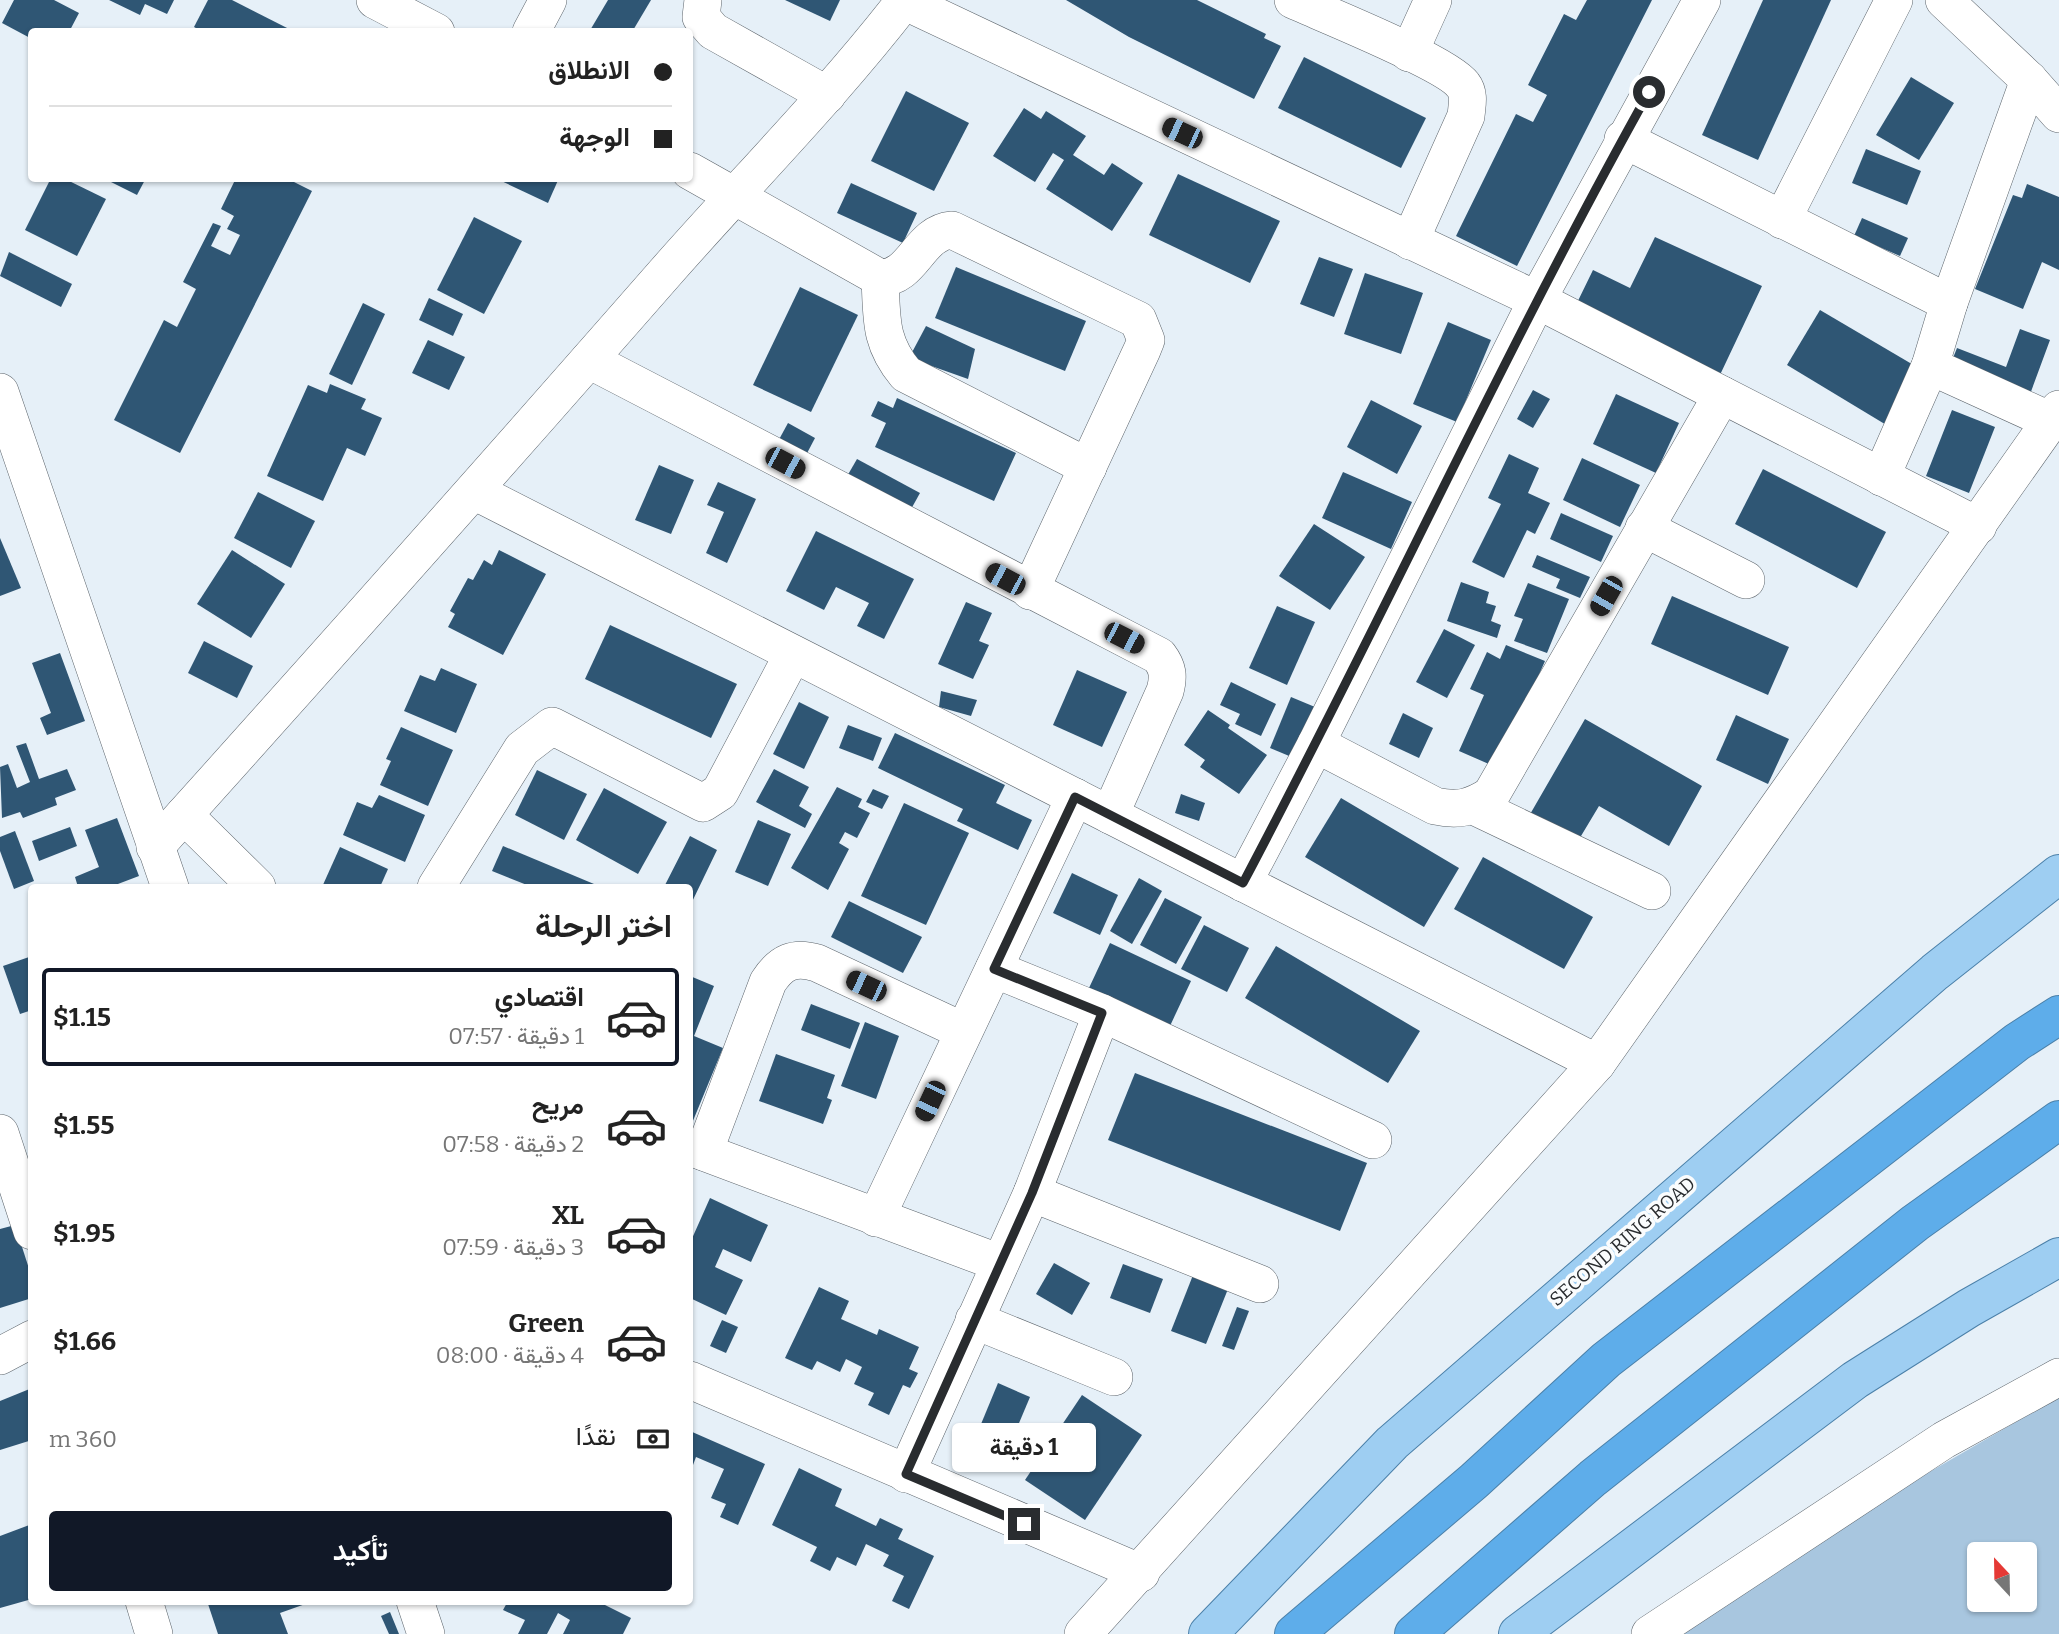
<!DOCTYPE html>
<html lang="ar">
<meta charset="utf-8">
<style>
body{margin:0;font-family:Bitter,Vazirmatn,serif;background:#f2f2f2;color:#222;direction:rtl;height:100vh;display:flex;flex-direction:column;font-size:26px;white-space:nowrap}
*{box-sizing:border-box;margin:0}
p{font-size:23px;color:#767676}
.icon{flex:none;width:38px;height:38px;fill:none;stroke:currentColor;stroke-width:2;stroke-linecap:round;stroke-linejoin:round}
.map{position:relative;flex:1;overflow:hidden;direction:ltr}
.details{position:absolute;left:28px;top:884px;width:665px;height:721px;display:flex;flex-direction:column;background:#fff;border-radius:7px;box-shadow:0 2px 5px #0004;direction:rtl}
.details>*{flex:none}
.guide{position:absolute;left:28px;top:28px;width:665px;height:154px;border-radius:7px;box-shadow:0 2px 5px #0004;direction:rtl;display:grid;align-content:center;height:154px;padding:0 21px;background:#fff}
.needle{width:46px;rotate:338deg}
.controls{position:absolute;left:1967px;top:1542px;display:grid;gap:14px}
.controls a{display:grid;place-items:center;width:70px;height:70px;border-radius:7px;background:#fff;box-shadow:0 2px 5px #0004;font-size:35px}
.end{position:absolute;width:32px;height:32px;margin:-16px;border:9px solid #292c2f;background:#fff;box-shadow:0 0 0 4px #fff}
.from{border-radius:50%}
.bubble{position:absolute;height:49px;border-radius:7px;background:#fff;box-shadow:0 2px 5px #0004;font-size:23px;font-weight:700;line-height:49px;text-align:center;direction:rtl}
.car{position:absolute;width:21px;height:42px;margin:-21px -10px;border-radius:9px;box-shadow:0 0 5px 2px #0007;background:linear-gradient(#222 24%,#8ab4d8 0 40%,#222 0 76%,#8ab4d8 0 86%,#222 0)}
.guide b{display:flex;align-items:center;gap:24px;height:66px;font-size:26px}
.guide b+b{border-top:2px solid #e0e0e0}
.guide i{width:18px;height:18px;background:#222}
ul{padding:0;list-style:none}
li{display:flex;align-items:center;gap:21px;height:98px;margin:0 14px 10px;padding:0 7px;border:4px solid transparent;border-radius:7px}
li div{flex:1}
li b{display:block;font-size:26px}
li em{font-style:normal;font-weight:700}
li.active{border-color:#111827}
li>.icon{width:63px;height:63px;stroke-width:1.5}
h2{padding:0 21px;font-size:32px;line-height:84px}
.pay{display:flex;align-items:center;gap:18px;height:77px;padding:0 21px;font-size:26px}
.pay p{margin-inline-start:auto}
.action{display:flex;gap:14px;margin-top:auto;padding:14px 21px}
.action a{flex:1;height:80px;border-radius:7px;background:#111827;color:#fff;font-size:28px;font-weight:700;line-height:80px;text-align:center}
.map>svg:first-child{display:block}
.green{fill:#a8c6df;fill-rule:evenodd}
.building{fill:#2f5674}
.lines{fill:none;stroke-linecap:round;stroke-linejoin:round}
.minor-casing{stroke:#5d656c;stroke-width:38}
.major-casing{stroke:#4b80a9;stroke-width:40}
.highway-casing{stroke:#4b80a9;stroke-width:40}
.minor{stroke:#fff;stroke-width:37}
.major{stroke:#9ecef2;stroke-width:38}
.highway{stroke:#5eadea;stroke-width:38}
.route{stroke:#292c2f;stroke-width:9}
.labels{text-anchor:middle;stroke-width:7;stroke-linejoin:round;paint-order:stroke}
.street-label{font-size:19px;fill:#292c2f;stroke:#fafcfd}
</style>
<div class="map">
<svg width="2059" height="1634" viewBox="0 0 2059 1634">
<rect width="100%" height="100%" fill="#e6f0f8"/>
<path class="green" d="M2059,1397V1634H1673L1788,1554ZM1979,1554H2025V1600H1979Z"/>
<g class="building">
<polygon points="14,0 54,0 79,13 69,32 32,32 32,39 2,23"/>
<polygon points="109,0 174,0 167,14 145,4 140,15"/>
<polygon points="208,0 232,0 295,32 203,32 194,27"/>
<polygon points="608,0 651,0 632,32 589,32"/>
<polygon points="785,0 840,0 830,21"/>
<polygon points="1066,0 1197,0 1266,34 1264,38 1281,46 1254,99 1129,37"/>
<polygon points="1587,0 1652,0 1517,266 1456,236 1516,114 1533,122 1547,95 1528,85 1564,14 1576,20"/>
<polygon points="1763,0 1831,0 1758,160 1702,135"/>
<polygon points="1304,57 1426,118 1401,168 1278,108"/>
<polygon points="1911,77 1954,103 1919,160 1876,135"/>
<polygon points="906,91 969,123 934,191 871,161"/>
<polygon points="1024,108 1041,119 1046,111 1086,136 1073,155 1104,175 1112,163 1143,183 1112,231 1046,189 1064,160 1053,153 1035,182 993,156"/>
<polygon points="1866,149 1921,171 1907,205 1852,183"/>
<polygon points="1178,174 1280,221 1250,283 1149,235"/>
<polygon points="51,178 63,178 106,199 77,256 25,230"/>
<polygon points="103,178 146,178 137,195"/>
<polygon points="236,178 286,178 312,191 180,453 114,420 164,320 177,327 196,289 183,282 213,223 221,226 211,246 230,255 240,235 227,229 234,216 221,209"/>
<polygon points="495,178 559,178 548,203"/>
<polygon points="851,183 917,213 903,243 837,213"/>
<polygon points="2027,184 2059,197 2059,270 2042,262 2023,309 1975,289 2013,195 2022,198"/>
<polygon points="474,217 522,241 484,314 437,290"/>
<polygon points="1862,218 1908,238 1900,256 1854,236"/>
<polygon points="1655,237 1762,286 1719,377 1574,309 1593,270 1630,288"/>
<polygon points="9,252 72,284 61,307 0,276"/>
<polygon points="1319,257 1353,269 1334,317 1300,304"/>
<polygon points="956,267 1086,321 1065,371 935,318"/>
<polygon points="1365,273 1423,293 1401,354 1344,334"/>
<polygon points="800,287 858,315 811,412 753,385"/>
<polygon points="429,298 463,314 453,336 419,320"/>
<polygon points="363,303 385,314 352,385 329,374"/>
<polygon points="1820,310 1922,370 1888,426 1787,365"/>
<polygon points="1448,322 1491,340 1457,422 1413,404"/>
<polygon points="926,326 975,349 968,379 909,358"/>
<polygon points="2020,329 2050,340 2029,397 1949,368 1957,348 2006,367"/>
<polygon points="428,340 465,357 449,390 412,373"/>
<polygon points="330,384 366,399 361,409 382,418 365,456 347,448 323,501 267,476 308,385 327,393"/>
<polygon points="1533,390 1550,399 1533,428 1517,419"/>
<polygon points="1616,394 1679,423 1656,473 1593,444"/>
<polygon points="897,398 1016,453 994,501 875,447 886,423 871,416 878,401 893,408"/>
<polygon points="1371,400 1422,426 1397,474 1347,447"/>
<polygon points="1952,410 1995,427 1969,493 1926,476"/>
<polygon points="788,423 815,438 804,459 776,445"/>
<polygon points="1509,454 1539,468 1528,493 1550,503 1535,534 1527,530 1504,578 1472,562 1501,504 1488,498"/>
<polygon points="1582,458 1640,485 1620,527 1563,500"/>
<polygon points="857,459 920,493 905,520 842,485"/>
<polygon points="659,465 694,480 671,534 635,520"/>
<polygon points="1763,469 1886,532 1857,588 1735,524"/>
<polygon points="1343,472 1412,502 1391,549 1322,518"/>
<polygon points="718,482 756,499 727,563 706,553 724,512 707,505"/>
<polygon points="258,492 315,521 291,568 234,538"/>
<polygon points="1561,513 1613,536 1601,562 1550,539"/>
<polygon points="1314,524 1365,557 1330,610 1279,576"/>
<polygon points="816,531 914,579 884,639 857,626 869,603 836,587 824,610 786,591"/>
<polygon points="0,538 21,588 0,596"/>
<polygon points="232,550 285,584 251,638 197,604"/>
<polygon points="499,550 546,574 503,655 448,627 455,614 450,611 468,578 473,580 484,560 492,565"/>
<polygon points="1537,555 1590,577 1580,598 1556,588 1560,579 1532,567"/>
<polygon points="1461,582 1489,592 1486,603 1496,606 1491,621 1501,625 1497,638 1447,621"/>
<polygon points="1528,583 1569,599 1547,653 1514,641 1523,619 1514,616"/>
<polygon points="1672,596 1789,647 1768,695 1651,644"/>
<polygon points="966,602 992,613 979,641 989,645 973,679 938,664"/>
<polygon points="1277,606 1315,622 1287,685 1249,668"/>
<polygon points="610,625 737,684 711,738 585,679"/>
<polygon points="1444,629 1475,645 1447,698 1416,682"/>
<polygon points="204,641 253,666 237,698 188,673"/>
<polygon points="1506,645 1545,661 1498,768 1459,751 1484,695 1470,689 1487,652 1500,659"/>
<polygon points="60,653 85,721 47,735 40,718 51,713 32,663"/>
<polygon points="441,668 477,684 456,733 404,711 420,675 435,681"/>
<polygon points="1077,670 1127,692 1102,747 1053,725"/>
<polygon points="1231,682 1276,704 1261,736 1235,724 1240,714 1220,705"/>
<polygon points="941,691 977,700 971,716 939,707"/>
<polygon points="1291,697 1315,707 1294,758 1270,748"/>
<polygon points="799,702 829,717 804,769 773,754"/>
<polygon points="1208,710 1230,725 1228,728 1267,755 1239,794 1200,767 1205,760 1184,745"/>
<polygon points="1403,713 1433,728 1419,758 1389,744"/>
<polygon points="1736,715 1789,739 1768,784 1716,760"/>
<polygon points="1585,719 1702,786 1669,846 1599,806 1572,851 1525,823"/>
<polygon points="848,725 882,738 873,761 839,748"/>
<polygon points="401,727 453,750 428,806 380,785 391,761 386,759"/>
<polygon points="895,733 1005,785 996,803 1032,820 1018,850 957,821 963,809 878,768"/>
<polygon points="26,743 39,779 67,769 76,790 55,798 57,805 23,818 20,812 2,818 0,767 8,764 17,788 30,782 16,746"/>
<polygon points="774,769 809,787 799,806 812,814 805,828 756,802"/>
<polygon points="537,770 587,794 564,840 515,815"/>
<polygon points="837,787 862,799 858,807 870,813 857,838 845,832 839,843 849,849 828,890 791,868"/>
<polygon points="604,788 667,822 638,874 576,840"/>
<polygon points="873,789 889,796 882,809 866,802"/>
<polygon points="1181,794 1205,803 1199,821 1175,813"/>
<polygon points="379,795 425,815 405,862 343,835 357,802 372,808"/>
<polygon points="1341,798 1459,868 1424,927 1305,857"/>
<polygon points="904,803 969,833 926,925 861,896"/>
<polygon points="117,818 139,876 110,887 78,887 75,877 99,867 85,830"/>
<polygon points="758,820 791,834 768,886 735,872"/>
<polygon points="70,827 77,846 39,861 32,841"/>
<polygon points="15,831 34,881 14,889 0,851 0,837"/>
<polygon points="690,836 717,850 690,906 690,887 664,887"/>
<polygon points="503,846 594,884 593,887 532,887 492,871"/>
<polygon points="340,847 388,869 380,887 322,887"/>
<polygon points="1483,857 1593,917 1564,969 1454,909"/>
<polygon points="1072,873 1118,895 1100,935 1053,913"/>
<polygon points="1139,878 1162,891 1132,944 1110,931"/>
<polygon points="1165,898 1202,917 1176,964 1140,945"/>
<polygon points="849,901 922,937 903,973 831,937"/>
<polygon points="1204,925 1249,948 1227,992 1181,969"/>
<polygon points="1110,943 1191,981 1170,1026 1089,988"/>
<polygon points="1276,946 1420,1031 1388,1083 1245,998"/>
<polygon points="32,956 32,1010 20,1014 3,966"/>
<polygon points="690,976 714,986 694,1036 723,1048 690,1128"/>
<polygon points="811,1004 860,1023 850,1049 801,1030"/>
<polygon points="865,1022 899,1036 876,1099 841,1086"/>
<polygon points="776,1054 835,1075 827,1098 832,1100 823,1124 759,1101"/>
<polygon points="1135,1073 1367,1163 1340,1231 1108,1140"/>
<polygon points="710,1198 768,1225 751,1262 723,1249 715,1267 743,1280 726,1315 690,1298 690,1243"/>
<polygon points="15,1225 32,1278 32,1298 0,1308 0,1229"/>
<polygon points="1054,1263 1090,1283 1072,1315 1036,1294"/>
<polygon points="1123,1264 1163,1279 1150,1313 1110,1298"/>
<polygon points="1195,1270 1230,1284 1206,1344 1171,1331"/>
<polygon points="819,1287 849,1301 841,1319 877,1335 879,1329 919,1347 909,1369 918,1373 910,1388 903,1385 889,1415 868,1405 874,1393 854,1384 862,1367 846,1359 840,1372 817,1361 812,1370 785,1358"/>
<polygon points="1237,1307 1249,1311 1234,1350 1222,1346"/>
<polygon points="722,1320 738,1327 726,1353 710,1346"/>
<polygon points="998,1383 1030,1397 1006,1454 974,1441"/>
<polygon points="32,1388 32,1440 0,1450 0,1401"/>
<polygon points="1082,1395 1142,1435 1085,1520 1025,1480"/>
<polygon points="690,1431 765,1464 738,1525 720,1517 726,1504 711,1498 724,1469 696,1457 690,1473"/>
<polygon points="799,1468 842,1489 835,1506 876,1526 880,1518 903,1529 898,1539 934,1556 909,1609 892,1601 904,1576 883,1566 889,1555 866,1544 856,1566 837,1557 830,1571 810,1561 817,1547 772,1525"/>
<polygon points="32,1524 32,1599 0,1608 0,1536"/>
<polygon points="207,1601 311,1601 311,1602 280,1613 288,1634 218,1634"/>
<polygon points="508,1601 597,1601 631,1618 623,1634 563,1634 570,1620 558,1613 547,1634 518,1634 525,1620 503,1610"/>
<polygon points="390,1612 399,1634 389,1634 381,1616"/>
</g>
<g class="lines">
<defs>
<g id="minor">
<polyline points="375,0 436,32"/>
<polyline points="703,0 701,17 713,31 827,95"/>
<path d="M1293,0C1324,14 1447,63 1463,85C1470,94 1467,105 1466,116L1410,241"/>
<polyline points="1944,0 2029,80 2059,114"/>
<polyline points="904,1 1537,300 1978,526"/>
<polyline points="531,32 548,0"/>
<polyline points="1409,53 1433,0"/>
<polyline points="1623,139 1949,303"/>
<path d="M690,171L880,278C914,278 918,233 952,230L1138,320L1146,340L1142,350L1030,591"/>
<polyline points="1782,220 1894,0"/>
<path d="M880,278C882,318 879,342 906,374L1088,467"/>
<path d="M589,360L1159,656C1168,668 1169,676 1165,691L1110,815"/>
<polyline points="1930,366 2051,421"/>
<polyline points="0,392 170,887"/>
<polyline points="1881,477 1930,366 1949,303 2029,80"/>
<polyline points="474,491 1597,1063"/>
<polyline points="1644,528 1746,580"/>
<path d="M1316,744L1435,806C1458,811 1471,808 1491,795L1722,395"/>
<polyline points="1474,806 1652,891"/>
<polyline points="184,815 257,887"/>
<path d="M155,847C326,657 496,466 665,273C745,182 831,96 905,0"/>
<polyline points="1243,883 1316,744 1537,300 1702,0"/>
<polyline points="436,887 522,749 552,726 703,803 720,792 793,654"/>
<polyline points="994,969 1102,1013 1373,1140"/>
<polyline points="0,1133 32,1231"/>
<polyline points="690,1147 1000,1263"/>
<path d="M704,1152L768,982C781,962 794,956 817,963L963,1031"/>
<polyline points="1032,1193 1260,1284"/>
<polyline points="876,1218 1075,797"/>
<polyline points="974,1320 1114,1377"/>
<polyline points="0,1356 32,1339"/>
<polyline points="690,1380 1141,1573"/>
<polyline points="906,1474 1032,1193 1102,1013"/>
<polyline points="144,1601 154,1634"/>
<polyline points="415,1601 426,1634"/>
<polyline points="1083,1634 1597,1063 2059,409"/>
<polyline points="1650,1634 1944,1440 2059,1377"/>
</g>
<g id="major">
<polyline points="1208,1634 1392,1443 1935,972 2059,874"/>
<polyline points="1518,1634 1855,1380 1969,1308 2059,1257"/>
</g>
<g id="highway">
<polyline points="1294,1634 1474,1481 1606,1360 2017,1042 2059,1015"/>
<polyline points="1414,1634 1593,1478 1915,1223 2059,1120"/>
</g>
</defs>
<use href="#minor" class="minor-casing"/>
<use href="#major" class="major-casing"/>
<use href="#highway" class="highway-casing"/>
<use href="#minor" class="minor"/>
<use href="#major" class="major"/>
<use href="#highway" class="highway"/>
</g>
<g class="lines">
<path class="route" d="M1024,1524L906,1474L1032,1193L1102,1013L994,969L1075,797L1243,883C1382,621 1504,351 1649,92"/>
</g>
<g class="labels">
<g class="street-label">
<text transform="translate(1622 1241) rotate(-41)" y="7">SECOND RING ROAD</text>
</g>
</g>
</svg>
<div class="controls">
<a><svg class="needle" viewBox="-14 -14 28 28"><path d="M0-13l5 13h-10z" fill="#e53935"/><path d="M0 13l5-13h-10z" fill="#767676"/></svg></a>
</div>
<i class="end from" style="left:1649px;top:92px"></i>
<i class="end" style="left:1024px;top:1524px"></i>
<div class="bubble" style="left:952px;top:1423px;width:144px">1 دقيقة</div>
<i class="car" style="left:1182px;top:133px;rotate:295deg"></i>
<i class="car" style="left:785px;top:463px;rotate:118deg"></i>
<i class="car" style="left:1005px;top:579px;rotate:298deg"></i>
<i class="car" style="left:1606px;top:596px;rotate:210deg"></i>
<i class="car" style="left:1124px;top:638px;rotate:117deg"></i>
<i class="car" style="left:866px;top:986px;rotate:295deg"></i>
<i class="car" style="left:930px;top:1101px;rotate:205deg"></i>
<div class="guide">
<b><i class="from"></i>الانطلاق</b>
<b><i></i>الوجهة</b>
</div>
<section class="details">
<h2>اختر الرحلة</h2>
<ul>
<li class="active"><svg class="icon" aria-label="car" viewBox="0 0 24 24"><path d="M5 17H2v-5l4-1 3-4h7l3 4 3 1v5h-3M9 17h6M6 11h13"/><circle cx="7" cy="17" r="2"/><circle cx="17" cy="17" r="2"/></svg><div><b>اقتصادي</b><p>1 دقيقة · 07:57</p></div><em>$1.15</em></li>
<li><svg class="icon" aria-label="car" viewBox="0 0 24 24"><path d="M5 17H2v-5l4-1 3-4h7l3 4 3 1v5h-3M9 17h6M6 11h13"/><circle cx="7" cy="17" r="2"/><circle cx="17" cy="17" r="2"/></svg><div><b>مريح</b><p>2 دقيقة · 07:58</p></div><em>$1.55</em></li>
<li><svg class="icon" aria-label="car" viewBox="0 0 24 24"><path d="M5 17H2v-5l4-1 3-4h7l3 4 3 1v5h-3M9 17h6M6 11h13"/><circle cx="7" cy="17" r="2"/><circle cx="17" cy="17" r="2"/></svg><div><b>XL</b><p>3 دقيقة · 07:59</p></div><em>$1.95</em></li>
<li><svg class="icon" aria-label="car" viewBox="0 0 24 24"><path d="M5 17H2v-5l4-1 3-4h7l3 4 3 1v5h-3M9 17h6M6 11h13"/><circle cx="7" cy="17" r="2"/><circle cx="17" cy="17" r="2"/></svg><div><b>Green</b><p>4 دقيقة · 08:00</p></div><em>$1.66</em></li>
</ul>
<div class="pay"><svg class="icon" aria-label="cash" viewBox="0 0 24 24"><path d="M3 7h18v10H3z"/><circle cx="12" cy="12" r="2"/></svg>نقدًا<p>360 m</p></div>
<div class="action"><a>تأكيد</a></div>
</section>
</div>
